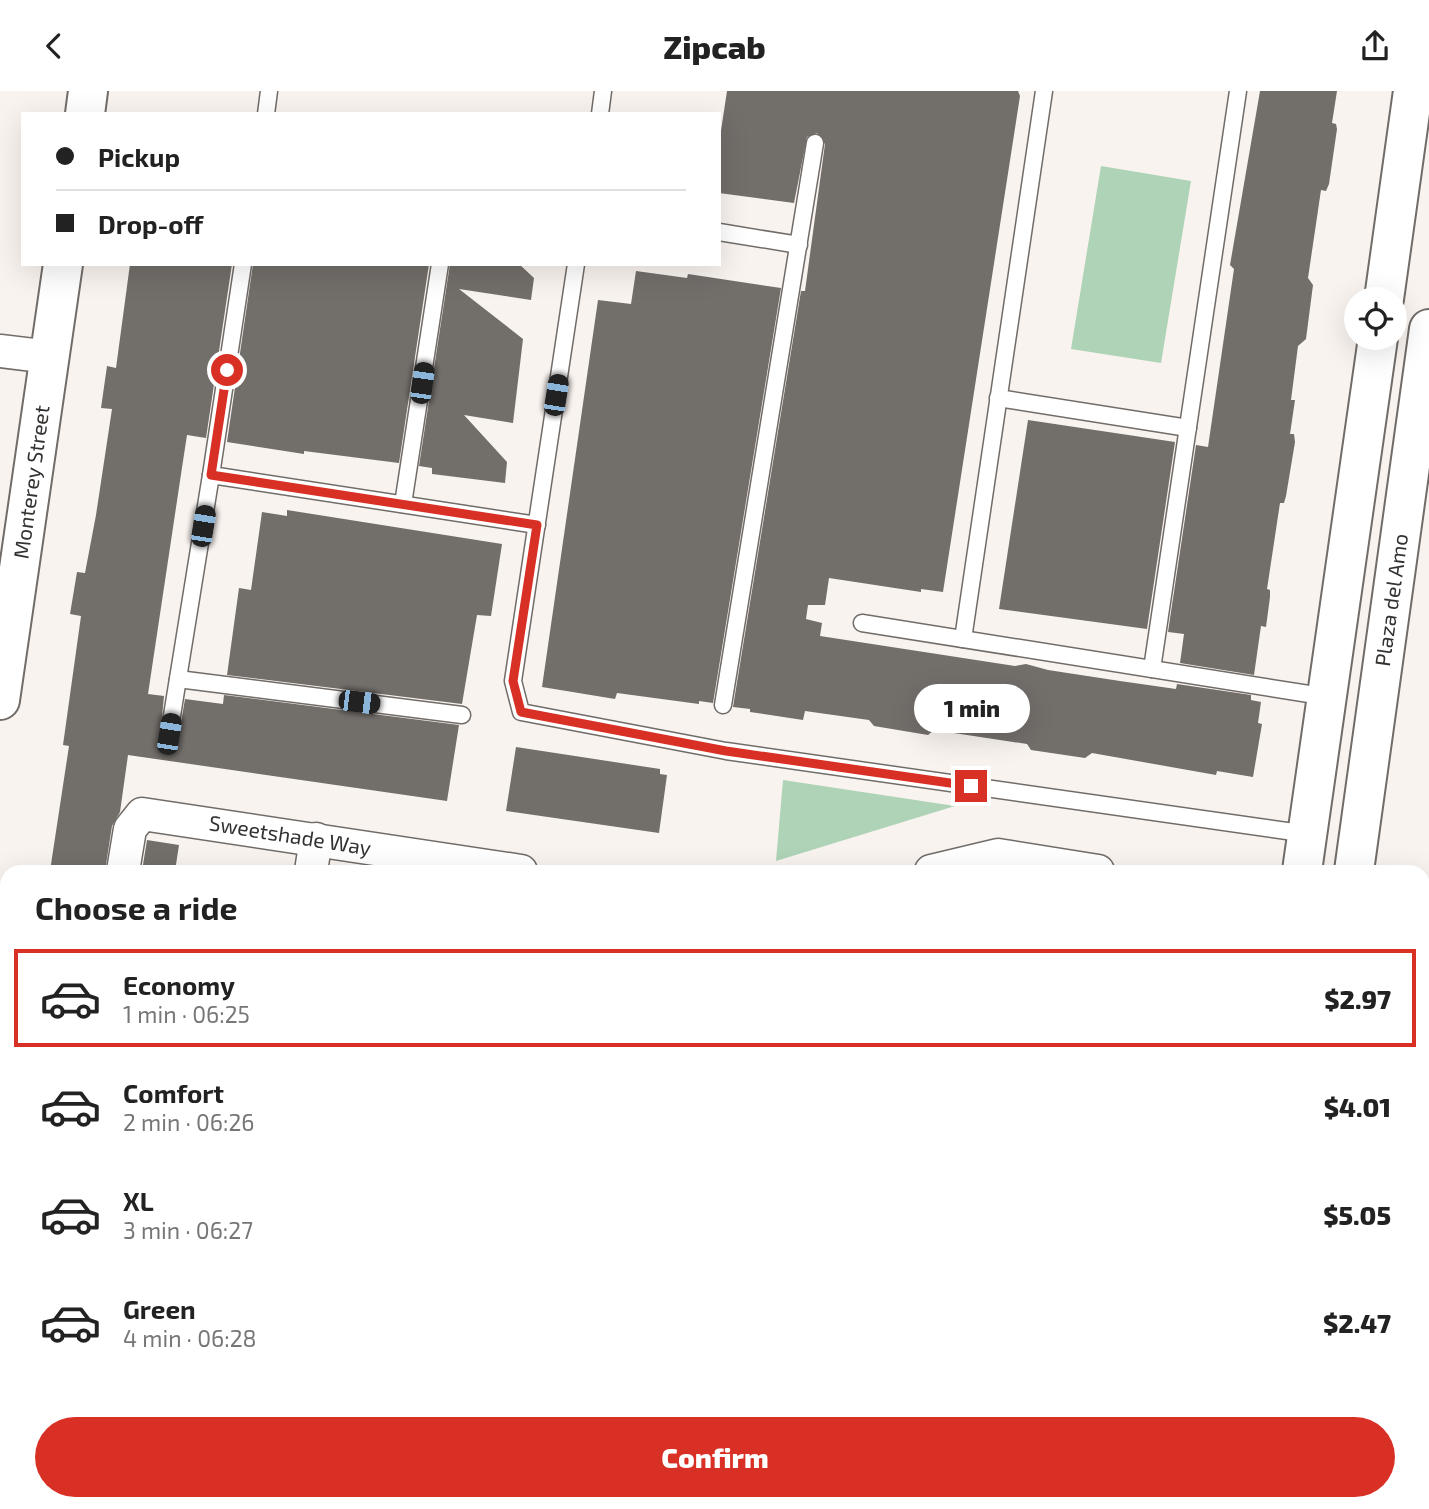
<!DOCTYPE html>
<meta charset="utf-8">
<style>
body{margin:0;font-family:"Exo 2",sans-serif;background:#f2f2f2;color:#222;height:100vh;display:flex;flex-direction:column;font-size:26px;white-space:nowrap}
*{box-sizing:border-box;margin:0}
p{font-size:23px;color:#767676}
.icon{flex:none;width:38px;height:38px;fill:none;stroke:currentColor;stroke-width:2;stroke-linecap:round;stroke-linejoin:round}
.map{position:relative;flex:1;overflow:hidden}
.side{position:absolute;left:0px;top:774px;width:1430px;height:646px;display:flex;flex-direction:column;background:#fff;border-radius:21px 21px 0 0;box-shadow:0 7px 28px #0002}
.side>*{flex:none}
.banner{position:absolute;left:21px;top:21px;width:700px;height:154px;border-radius:0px;box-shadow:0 7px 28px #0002;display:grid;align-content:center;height:154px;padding:0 35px;background:#fff}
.tools{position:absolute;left:1344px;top:196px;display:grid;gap:14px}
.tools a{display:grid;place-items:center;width:63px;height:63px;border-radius:50%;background:#fff;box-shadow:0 7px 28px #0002;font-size:35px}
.end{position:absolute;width:32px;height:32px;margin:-16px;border:9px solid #d93025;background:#fff;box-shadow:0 0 0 4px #fff}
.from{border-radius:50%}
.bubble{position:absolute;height:49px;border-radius:24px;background:#fff;box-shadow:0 7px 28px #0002;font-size:23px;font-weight:800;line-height:49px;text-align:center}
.car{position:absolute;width:21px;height:42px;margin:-21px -10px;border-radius:9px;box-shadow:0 0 5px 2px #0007;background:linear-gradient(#222 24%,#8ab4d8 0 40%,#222 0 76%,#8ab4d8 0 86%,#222 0)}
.banner b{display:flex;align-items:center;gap:24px;height:66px;font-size:26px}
.banner b+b{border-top:2px solid #e0e0e0}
.banner i{width:18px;height:18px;background:#222}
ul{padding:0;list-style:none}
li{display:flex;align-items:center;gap:21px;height:98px;margin:0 14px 10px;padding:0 21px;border:4px solid transparent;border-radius:0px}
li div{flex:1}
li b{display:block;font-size:26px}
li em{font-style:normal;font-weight:800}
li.selected{border-color:#d93025}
li>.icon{width:63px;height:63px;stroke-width:1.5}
h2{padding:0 35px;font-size:32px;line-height:84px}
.primary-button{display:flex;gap:14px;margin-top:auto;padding:14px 35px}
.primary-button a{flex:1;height:80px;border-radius:42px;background:#d93025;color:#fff;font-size:28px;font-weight:800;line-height:80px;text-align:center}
header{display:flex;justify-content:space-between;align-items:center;height:91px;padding:0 35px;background:#fff;font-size:32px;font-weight:800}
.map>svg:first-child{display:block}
.green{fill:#aed3b6}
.building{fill:#726e6a}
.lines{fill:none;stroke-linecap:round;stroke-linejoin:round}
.service-casing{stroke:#716c68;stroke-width:19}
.minor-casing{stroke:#716c68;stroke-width:35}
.tertiary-casing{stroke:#716c68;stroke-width:42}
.secondary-casing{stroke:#716c68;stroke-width:42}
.service{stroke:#fff;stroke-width:16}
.minor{stroke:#fff;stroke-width:32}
.tertiary{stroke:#fff;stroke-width:38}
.secondary{stroke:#fff;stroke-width:38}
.route{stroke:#d93025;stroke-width:9}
.labels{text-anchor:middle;stroke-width:7;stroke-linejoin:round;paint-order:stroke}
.street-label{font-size:21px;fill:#343230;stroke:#fff}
</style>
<header><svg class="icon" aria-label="back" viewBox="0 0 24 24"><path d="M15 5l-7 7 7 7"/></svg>Zipcab<svg class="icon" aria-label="share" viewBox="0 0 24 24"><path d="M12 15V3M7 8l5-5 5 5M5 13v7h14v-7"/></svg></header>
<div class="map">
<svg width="1429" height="1418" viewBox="0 0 1429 1418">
<rect width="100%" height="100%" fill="#f9f3ef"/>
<g class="green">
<polygon points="1101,75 1191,90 1161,272 1071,258"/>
<polygon points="783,689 955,715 776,770"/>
</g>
<g class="building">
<polygon points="727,0 1018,0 1020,5 943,501 921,498 921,501 829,487 825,514 808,514 806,528 822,532 820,545 1015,575 1026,573 1048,579 1120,590 1176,598 1177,593 1251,604 1251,609 1261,611 1258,632 1262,633 1253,686 1217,680 1216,684 1092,662 1085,667 1031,659 1027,653 934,639 928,644 874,635 869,629 805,620 803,629 750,621 750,618 733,616 801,200 805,200 825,53 817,42 807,46 794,112 719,102 719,53"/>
<polygon points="1260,0 1337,0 1332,32 1336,33 1337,38 1329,93 1326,100 1321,99 1316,133 1308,187 1313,194 1306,248 1298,255 1291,309 1295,309 1290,343 1294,343 1295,351 1286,405 1284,412 1280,412 1267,498 1270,499 1270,506 1266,536 1261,535 1254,584 1180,572 1184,543 1168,541 1196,354 1208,356 1234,178 1230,174"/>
<polygon points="130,173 232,173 206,347 187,344 183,370 148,603 164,605 160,647 168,653 178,649 185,608 223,613 224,604 459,634 447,710 128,664 120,721 112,735 105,780 50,780 69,655 63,654 81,525 70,523 77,481 85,482 96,424 112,318 101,317 107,275 116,277"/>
<polygon points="253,173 429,173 399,372 304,360 304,363 227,351"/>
<polygon points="450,173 519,173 534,187 531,209 459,198 523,248 513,332 464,324 507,371 505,392 432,383 432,377 419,375"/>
<polygon points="636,180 687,187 688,183 781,197 713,612 699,610 699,613 617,602 615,608 542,596 598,209 631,213"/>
<polygon points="1028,329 1175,351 1147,538 999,518"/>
<polygon points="287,419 502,453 491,525 477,524 462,613 227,584 239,497 251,499 262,421 287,425"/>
<polygon points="516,656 660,678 660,683 667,684 659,742 506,720"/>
<polygon points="147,749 179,754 175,780 142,780"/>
</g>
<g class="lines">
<defs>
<g id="service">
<polyline points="266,23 269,0"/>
<polyline points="600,23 603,0"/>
<polyline points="719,141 799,154"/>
<polyline points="243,173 211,384 537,434"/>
<polyline points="576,173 513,590 521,621 726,660 1308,743"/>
<polyline points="998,307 1188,337"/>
<polyline points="403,413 440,173"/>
<polyline points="862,532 1328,606"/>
<polyline points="963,548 1044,0"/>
<polyline points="1152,578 1238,0"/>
<polyline points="178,588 462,624"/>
<polyline points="723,614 815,52"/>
<polyline points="169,643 211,384"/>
<polyline points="1423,1278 1429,1279"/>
<polyline points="1124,1412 1163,1418"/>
</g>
<g id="minor">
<polyline points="0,260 50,266"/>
<polyline points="123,780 130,738 142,723 521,780"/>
<polyline points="311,780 316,748"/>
<polyline points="931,780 998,764 1098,780"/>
<polyline points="394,1412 434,1418"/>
<polyline points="29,1418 30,1412"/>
<polyline points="214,1418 215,1412"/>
<polyline points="708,1418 709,1412"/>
</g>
<g id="tertiary">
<polyline points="85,23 88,0"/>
<polyline points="0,609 63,173"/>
</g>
<g id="secondary">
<polyline points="1384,208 1413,0"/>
<polyline points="1302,780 1378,247"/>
<polyline points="1354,780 1429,238"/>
<polyline points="1196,1418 1198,1412"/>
<polyline points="1255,1418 1256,1412"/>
</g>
</defs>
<use href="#service" class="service-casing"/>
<use href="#minor" class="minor-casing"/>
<use href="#tertiary" class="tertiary-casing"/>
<use href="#secondary" class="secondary-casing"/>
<use href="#service" class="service"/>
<use href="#minor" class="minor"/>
<use href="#tertiary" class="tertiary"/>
<use href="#secondary" class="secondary"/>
</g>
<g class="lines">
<polyline class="route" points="227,279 211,384 537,434 513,590 521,621 726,660 971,695"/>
</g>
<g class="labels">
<g class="street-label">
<text transform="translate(32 391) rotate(-82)" y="7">Monterey Street</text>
<text transform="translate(1392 509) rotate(-82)" y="7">Plaza del Amo</text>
<text transform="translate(290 745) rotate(9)" y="7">Sweetshade Way</text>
</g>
</g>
</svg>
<div class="tools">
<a><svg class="icon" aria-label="locate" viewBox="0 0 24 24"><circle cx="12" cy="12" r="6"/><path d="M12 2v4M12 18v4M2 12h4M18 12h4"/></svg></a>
</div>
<i class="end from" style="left:227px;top:279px"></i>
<i class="end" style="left:971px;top:695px"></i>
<div class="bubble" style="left:914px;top:593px;width:116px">1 min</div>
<i class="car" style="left:422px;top:292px;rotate:8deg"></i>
<i class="car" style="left:556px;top:304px;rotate:9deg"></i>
<i class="car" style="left:203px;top:435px;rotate:9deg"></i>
<i class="car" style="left:359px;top:611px;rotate:97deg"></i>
<i class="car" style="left:169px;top:643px;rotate:9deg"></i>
<div class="banner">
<b><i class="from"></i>Pickup</b>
<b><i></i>Drop-off</b>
</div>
<section class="side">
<h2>Choose a ride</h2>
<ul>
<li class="selected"><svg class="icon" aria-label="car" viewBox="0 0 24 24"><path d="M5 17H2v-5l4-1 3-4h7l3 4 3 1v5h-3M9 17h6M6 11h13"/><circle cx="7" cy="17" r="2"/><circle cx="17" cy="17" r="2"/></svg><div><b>Economy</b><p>1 min · 06:25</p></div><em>$2.97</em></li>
<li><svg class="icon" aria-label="car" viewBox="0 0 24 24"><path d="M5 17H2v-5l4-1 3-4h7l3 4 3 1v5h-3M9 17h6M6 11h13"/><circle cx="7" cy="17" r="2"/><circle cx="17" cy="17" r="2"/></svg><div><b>Comfort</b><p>2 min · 06:26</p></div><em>$4.01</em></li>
<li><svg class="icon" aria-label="car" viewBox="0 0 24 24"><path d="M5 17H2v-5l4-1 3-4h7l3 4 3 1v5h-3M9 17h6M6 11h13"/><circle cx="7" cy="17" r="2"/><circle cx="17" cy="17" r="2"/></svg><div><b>XL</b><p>3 min · 06:27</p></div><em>$5.05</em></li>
<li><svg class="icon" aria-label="car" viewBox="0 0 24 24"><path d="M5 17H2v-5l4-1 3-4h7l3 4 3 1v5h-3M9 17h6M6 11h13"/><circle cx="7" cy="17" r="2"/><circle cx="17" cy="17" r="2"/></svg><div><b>Green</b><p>4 min · 06:28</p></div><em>$2.47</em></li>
</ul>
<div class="primary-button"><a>Confirm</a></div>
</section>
</div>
